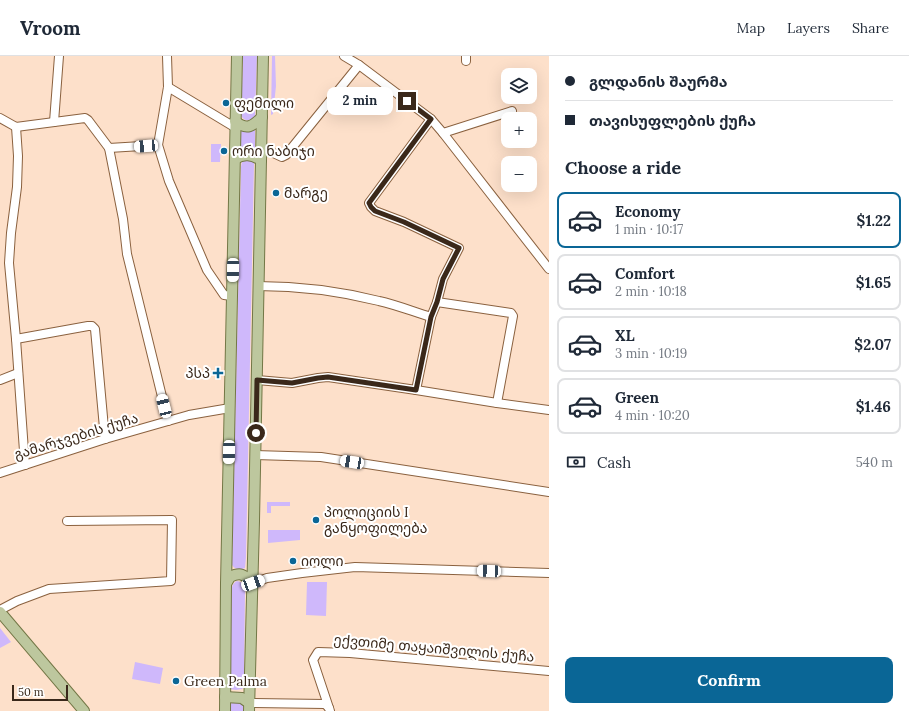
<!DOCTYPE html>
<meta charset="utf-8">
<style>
body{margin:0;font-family:Lora,"Noto Sans Georgian",serif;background:#f2f2f3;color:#1f2937;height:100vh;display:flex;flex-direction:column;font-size:15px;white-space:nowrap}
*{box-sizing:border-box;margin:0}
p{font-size:13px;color:#747a83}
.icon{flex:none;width:22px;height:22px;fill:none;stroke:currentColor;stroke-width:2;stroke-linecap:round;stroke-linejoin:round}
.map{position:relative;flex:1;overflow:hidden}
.drawer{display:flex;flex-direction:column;background:#fff;width:360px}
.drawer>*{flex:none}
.top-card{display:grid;align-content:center;height:88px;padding:0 16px;background:#fff}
.tools{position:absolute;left:501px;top:12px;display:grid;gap:8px}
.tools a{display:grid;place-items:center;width:36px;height:36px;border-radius:8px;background:#fff;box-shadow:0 4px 16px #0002;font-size:20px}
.scale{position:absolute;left:12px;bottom:10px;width:56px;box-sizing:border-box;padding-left:4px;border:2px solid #3a281a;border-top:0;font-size:11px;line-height:14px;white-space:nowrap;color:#3a281a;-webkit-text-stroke:3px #fff;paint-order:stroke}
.end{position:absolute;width:18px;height:18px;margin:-9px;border:5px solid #3a281a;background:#fff;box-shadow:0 0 0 2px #fff}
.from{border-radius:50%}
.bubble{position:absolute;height:28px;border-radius:8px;background:#fff;box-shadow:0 4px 16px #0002;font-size:13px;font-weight:800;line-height:28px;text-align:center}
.car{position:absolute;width:12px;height:24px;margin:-12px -6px;border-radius:5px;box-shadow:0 0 3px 1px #0007;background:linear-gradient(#fff 24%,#345 0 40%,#fff 0 76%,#345 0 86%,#fff 0)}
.top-card b{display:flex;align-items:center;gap:14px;height:38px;font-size:15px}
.top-card b+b{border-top:1px solid #e0e1e3}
.top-card i{width:10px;height:10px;background:#1f2937}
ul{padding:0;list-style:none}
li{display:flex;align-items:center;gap:12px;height:56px;margin:0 8px 6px;padding:0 8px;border:2px solid #e0e1e3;border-radius:8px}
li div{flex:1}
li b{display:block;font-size:15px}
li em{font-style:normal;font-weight:800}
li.selected{border-color:#0a6696}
li>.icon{width:36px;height:36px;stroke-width:1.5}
h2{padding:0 16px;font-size:18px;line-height:48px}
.pay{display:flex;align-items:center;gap:10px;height:44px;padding:0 16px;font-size:15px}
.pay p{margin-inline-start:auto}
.button{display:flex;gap:8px;margin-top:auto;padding:8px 16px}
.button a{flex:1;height:46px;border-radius:8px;background:#0a6696;color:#fff;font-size:16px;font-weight:800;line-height:46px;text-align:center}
header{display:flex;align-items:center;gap:24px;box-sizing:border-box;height:56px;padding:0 20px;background:#fff;border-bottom:1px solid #e0e1e3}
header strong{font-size:19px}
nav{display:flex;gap:22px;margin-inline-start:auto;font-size:14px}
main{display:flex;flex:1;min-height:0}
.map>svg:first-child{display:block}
.green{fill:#cfb8fb}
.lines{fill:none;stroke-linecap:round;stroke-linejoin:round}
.minor-casing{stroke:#8a613f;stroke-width:10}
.major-casing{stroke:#737746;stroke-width:12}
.minor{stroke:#fff;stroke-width:8}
.major{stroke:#bdc79e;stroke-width:10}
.route{stroke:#3a281a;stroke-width:5}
.poi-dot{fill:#0a6696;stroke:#fff;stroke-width:1.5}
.labels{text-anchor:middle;stroke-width:4;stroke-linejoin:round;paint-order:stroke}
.poi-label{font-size:14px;fill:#3a281a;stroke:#fff;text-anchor:start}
.street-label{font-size:14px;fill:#3a281a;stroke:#fff}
</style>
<header>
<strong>Vroom</strong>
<nav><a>Map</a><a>Layers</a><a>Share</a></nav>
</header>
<main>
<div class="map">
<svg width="549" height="655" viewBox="0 0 549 655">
<rect width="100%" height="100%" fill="#fde0ca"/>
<g class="green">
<path d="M243,0H257L255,60C251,65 245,66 241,60Z"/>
<polygon points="272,0 275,0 276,30 273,58 271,59"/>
<path d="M241,72C246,77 250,76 255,73V96C249,93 246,93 241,96Z"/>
<polygon points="211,88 221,88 220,106 211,106"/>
<path d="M245,104H249L254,106V109L246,501L245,512C240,514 235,514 232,509L241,111L242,105Z"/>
<polygon points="267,446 290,446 290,450 271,450 271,457 267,457"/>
<polygon points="268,474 300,474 300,484 268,487"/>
<path d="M237,525C243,526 245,529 245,534L244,631L242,633L236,634L230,633V631L231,535C232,530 233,527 237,525Z"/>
<polygon points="307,526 327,526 326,560 306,559"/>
<polygon points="0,572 11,586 0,592"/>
<polygon points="135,606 163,612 160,628 132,623"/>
<path d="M237,644L243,648V655H229C230,648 231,646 237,644Z"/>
</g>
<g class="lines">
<defs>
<g id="minor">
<polyline points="167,0 168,31 158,89 169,125 207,214 224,239 232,240"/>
<polyline points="344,0 359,9 431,63 443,77 549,213"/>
<polyline points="466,0 466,5"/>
<polyline points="168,31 236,72"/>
<polyline points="0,62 16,71 85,62 88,64 109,92 123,163 127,198 168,365"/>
<polyline points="54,66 59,0"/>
<polyline points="16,71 18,100 17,131 11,177 9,207 16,283 25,409"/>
<polyline points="443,77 512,55"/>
<polyline points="109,92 158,89"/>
<polyline points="261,95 269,95 282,101 286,99 359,9"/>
<path d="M258,230C299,230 339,235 379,245C397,249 414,256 431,261"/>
<polyline points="437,246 511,257 513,260 497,347"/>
<polyline points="16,283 88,270 92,270 95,273 105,383"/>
<polyline points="0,324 18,317"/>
<polyline points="257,324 292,327 318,322 328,321 416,334 497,347 549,354"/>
<polyline points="416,334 431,261 437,246 443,223 459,192 404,166 375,155 371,151 369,147 431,63"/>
<polyline points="255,399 321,401 549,436"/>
<polyline points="0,417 105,383 189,359 230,352"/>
<polyline points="253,527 267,522 302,517 355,511 549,517"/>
<polyline points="0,554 17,545 49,533 171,525 172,464 67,465"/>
<polyline points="249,647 325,648 329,652"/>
<polyline points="330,655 313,604 318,596 350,597 549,615"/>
</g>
<g id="major">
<path d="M235,65C247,75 253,70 262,61"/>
<path d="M235,103C244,97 252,99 261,104"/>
<path d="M226,528L230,521C242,515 245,520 253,527"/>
<polyline points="0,556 84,655"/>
<polyline points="225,641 242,642 249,647"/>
<polyline points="225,655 226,528 237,0"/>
<polyline points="249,655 254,465 263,0"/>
</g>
</defs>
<use href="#minor" class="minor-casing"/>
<use href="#major" class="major-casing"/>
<use href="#minor" class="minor"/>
<use href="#major" class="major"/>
</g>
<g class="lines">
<polyline class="route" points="256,377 257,324 292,327 318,322 328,321 416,334 431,261 437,246 443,223 459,192 404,166 375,155 371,151 369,147 431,63 407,45"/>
</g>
<g class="poi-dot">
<circle cx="226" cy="47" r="4"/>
<circle cx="224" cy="95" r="4"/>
<circle cx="276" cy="137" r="4"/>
<path d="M216 311h4v4h4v4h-4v4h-4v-4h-4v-4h4z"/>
<circle cx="316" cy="464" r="4"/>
<circle cx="293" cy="505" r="4"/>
<circle cx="176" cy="625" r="4"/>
</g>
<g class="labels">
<g class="poi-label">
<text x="234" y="52">ფემილი</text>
<text x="232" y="100">ორი ნაბიჯი</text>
<text x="284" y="142">მარგე</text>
<text x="210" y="322" text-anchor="end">პსპ</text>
<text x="324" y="461">პოლიციის I<tspan x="324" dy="16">განყოფილება</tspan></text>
<text x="301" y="510">იოლი</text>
<text x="184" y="630">Green Palma</text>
</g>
<g class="street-label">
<text transform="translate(76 380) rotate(-17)" y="5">გამარჯვების ქუჩა</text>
<text transform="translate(434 592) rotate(5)" y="5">ექვთიმე თაყაიშვილის ქუჩა</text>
</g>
</g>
</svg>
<div class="tools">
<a><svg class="icon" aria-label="layers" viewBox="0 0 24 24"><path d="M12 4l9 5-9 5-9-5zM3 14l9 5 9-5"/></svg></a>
<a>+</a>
<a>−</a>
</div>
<div class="scale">50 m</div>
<i class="end from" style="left:256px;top:377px"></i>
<i class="end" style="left:407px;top:45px"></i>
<div class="bubble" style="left:327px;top:31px;width:66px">2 min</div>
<i class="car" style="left:146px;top:90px;rotate:266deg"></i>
<i class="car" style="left:233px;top:214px;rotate:181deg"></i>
<i class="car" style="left:164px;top:350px;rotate:346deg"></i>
<i class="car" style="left:229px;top:396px;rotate:181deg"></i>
<i class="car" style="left:352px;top:406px;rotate:279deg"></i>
<i class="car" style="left:489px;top:515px;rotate:272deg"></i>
<i class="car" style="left:253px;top:527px;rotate:70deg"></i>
</div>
<section class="drawer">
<div class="top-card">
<b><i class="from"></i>გლდანის შაურმა</b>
<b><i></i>თავისუფლების ქუჩა</b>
</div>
<h2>Choose a ride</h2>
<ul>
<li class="selected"><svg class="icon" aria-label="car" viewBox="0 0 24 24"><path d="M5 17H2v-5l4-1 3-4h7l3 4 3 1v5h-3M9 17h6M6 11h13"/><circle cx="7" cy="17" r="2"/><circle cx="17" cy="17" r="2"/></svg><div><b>Economy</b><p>1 min · 10:17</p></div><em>$1.22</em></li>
<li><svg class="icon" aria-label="car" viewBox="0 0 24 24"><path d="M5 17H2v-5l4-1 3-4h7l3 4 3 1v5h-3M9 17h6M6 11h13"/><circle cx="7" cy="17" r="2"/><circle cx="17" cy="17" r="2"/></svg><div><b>Comfort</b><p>2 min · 10:18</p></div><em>$1.65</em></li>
<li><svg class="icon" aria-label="car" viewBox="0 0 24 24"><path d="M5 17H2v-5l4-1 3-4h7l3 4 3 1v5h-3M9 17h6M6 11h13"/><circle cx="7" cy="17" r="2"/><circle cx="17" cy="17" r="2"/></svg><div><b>XL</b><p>3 min · 10:19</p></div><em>$2.07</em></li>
<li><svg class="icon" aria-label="car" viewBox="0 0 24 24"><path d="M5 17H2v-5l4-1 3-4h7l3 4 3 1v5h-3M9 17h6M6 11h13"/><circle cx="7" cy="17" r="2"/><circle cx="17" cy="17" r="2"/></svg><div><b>Green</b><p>4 min · 10:20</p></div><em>$1.46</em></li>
</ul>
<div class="pay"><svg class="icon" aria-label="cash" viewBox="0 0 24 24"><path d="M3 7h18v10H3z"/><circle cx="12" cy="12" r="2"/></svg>Cash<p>540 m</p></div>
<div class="button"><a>Confirm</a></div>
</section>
</main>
